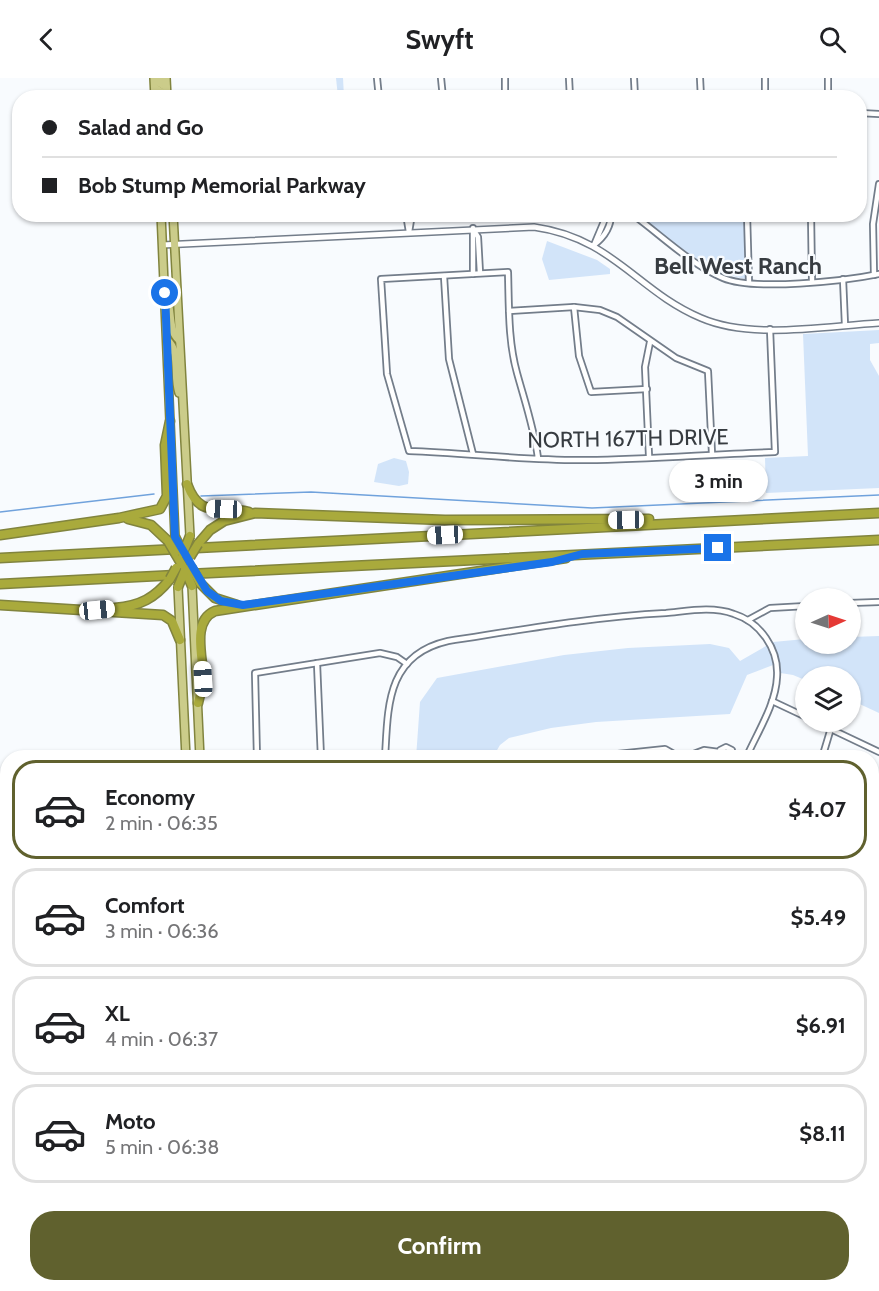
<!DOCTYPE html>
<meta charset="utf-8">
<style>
body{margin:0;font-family:Cabin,sans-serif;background:#f2f2f2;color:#202124;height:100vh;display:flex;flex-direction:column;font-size:22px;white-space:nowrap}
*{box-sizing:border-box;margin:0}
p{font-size:20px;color:#757577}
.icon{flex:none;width:33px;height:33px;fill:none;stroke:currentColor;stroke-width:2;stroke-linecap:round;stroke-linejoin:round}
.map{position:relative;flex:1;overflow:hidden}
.panel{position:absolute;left:0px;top:672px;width:879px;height:542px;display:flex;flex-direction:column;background:#fff;border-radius:24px 24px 0 0;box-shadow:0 2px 4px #0004}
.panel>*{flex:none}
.banner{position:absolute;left:12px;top:12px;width:855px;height:132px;border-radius:24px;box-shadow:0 2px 4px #0004;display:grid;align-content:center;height:132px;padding:0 30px;background:#fff}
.needle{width:39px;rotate:87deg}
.buttons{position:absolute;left:795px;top:510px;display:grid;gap:12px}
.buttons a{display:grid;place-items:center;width:66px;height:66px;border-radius:50%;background:#fff;box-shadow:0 2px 4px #0004;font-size:30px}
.end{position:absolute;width:27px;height:27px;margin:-14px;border:8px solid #1a73e8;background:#fff;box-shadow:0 0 0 3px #fff}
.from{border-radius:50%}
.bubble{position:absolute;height:42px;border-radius:21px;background:#fff;box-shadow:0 2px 4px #0004;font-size:20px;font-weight:800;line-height:42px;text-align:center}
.car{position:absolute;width:18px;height:36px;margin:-18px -9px;border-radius:8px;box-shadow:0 0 4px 2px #0007;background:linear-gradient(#fff 24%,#345 0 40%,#fff 0 76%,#345 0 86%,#fff 0)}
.banner b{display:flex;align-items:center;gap:21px;height:57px;font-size:22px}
.banner b+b{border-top:2px solid #e0e0e0}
.banner i{width:15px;height:15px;background:#202124}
ul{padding:10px 0 0;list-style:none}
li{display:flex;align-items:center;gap:18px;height:99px;margin:0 12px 9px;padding:0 18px;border:3px solid #e0e0e0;border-radius:24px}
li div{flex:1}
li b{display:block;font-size:22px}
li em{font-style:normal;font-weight:800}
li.current{border-color:#60612e}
li>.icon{width:54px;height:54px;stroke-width:1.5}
.action{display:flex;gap:12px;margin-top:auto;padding:12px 30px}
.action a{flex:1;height:69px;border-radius:24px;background:#60612e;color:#fff;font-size:24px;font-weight:800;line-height:69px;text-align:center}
header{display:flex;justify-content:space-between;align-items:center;height:78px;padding:0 30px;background:#fff;font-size:27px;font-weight:800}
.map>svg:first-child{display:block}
.green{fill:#d2e4f9}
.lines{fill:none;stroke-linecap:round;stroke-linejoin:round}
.stream{stroke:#70a2dc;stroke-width:1.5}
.minor-casing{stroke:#737d8a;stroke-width:8}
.tertiary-casing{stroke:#737d8a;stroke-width:8}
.secondary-casing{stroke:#737d8a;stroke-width:9}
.primary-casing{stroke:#81843e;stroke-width:10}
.motorway-casing{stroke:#81843e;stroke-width:11}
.minor{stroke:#fff;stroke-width:4.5}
.tertiary{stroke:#fff;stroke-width:5}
.secondary{stroke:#e5e6c4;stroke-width:6}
.primary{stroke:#cbcc8a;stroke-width:7}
.motorway{stroke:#a9aa3c;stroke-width:8}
.motorway-bridge-casing{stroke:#81843e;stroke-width:11;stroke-linecap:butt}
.motorway-bridge{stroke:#a9aa3c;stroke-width:8}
.route{stroke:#1a73e8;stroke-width:8}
.labels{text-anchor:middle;stroke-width:4.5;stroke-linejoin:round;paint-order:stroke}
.street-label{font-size:22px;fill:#373c41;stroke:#f8fbfe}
.neighbourhood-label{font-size:24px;font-weight:bold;fill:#373c41;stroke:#f8fbfe}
</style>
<header><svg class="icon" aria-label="back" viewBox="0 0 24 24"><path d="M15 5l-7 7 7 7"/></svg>Swyft<svg class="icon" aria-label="search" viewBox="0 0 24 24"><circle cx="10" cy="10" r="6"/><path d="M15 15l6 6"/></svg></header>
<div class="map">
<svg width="879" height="1213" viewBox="0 0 879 1213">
<rect width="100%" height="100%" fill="#f8fbfe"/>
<g class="green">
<polygon points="336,0 343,0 344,19 338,19"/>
<path d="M637,137H744L746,201C703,194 672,161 637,137Z"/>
<polygon points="547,163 597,182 610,191 610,196 549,202 542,181"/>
<polygon points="879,252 879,265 870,266 870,282 879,298 879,410 766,415 765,380 808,378 803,256"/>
<polygon points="394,380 406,383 409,394 408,406 399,408 374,404 378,386"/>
<polygon points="879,558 879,635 851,622 850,598 806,598 805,602 793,597 774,594 773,587 747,597 730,636 596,644 551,650 509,660 500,667 493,679 416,680 420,624 437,600 564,577 628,570 710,566 729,570 740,583 773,564 805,561 806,566 850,566 851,559"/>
<polygon points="872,1028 879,1029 879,1105 872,1106"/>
</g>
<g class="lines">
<g class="stream">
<polyline points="201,418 311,414 592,430 879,417"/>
<polyline points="0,434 154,416"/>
</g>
<defs>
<g id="minor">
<polyline points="377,0 379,20"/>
<polyline points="441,0 443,20"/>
<polyline points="505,0 505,20"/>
<polyline points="569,0 570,20"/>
<polyline points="634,0 635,20"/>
<polyline points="700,0 701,20"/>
<polyline points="828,0 828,20"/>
<polyline points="765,20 765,0"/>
<polyline points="860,35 879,36"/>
<polyline points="406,136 409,154"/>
<path d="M632,136C661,157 690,186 723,200C754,213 845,203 879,196"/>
<polyline points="747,136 749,205"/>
<polyline points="811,136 812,202"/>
<polyline points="473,151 478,159 480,195"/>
<polyline points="409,154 412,136"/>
<path d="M594,167C603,160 611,149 611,136"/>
<polyline points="594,167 605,141 611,137"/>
<polyline points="473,196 473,150"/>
<polyline points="874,197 873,146 879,106"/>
<polyline points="444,198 449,281 473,376"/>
<polyline points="843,201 845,247"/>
<polyline points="574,229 579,278 591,314 647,311"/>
<polyline points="509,233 574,229 600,232 617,239 676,280 708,293 712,376"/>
<polyline points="649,378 645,289 650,264"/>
<path d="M538,380C534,350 525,324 517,295C508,263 509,227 508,194L381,201L387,296L409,373C468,375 528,383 587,382C650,381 713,376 775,374L770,251"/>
<polyline points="850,525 879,524"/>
<polyline points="748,542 770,530 806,528"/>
<polyline points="317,585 321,680"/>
<polyline points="772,623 806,639"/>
<polyline points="816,644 879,674"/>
<polyline points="146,680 186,677"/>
<polyline points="257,680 255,595 380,575 397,579 407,586"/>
<path d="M385,680C388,629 386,577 448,563C520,552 592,539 666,535C688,533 712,528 734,536C760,544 779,571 777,599C776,626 757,655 746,680"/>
<polyline points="580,680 665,671 681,680"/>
<polyline points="683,680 704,672 719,674"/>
<polyline points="720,680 720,672 726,669 732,672 732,680"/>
<polyline points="822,680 831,650"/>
<polyline points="0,798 8,797"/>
<polyline points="872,832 879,821"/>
<polyline points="872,993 879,995"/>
<polyline points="872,1139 879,1138"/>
<polyline points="879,1186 875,1192 879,1199"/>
<polyline points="153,1206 154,1213"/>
<polyline points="371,1206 372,1213"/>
<polyline points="434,1206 435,1213"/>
<polyline points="504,1206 506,1213"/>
<polyline points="570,1206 571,1213"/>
<polyline points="634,1206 635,1213"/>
<polyline points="284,1213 285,1206"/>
<polyline points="692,1213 707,1206"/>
</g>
<g id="tertiary">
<path d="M162,167L534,149C613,160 637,213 701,240C752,262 825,248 879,245"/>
<polyline points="872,891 879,884"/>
<polyline points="872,906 879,898"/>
<polyline points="821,1206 822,1213"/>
<polyline points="831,1206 832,1213"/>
</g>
<g id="secondary">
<polyline points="0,1102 8,1101"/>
<polyline points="0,1110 8,1110"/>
</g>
<g id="primary">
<polyline points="154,0 155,20"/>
<polyline points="160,0 160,5 166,9"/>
<polyline points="166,0 167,20"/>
<polyline points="155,10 161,14 162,20"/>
<polyline points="161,136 175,459"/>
<polyline points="173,136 190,458"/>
<path d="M167,220C172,233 168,253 179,262"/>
<path d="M167,262C181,273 173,299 179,315"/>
<polyline points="192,508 200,680"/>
<polyline points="178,509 186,680"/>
<polyline points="211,1206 211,1213"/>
<polyline points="216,1206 217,1213"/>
<polyline points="224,1206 224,1213"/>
</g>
<g id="motorway">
<path d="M187,406C200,442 219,426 249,434"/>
<polyline points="128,441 151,447 168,463"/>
<polyline points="0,457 119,440 160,431 167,418 165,367 170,343"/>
<polyline points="198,466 210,452 224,443 255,435 445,442 649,441"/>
<polyline points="175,475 185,492"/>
<polyline points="0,480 879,435"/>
<polyline points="189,496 879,462"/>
<polyline points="200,505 215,520 237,527"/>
<polyline points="0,506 176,497"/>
<polyline points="0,527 163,537 172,543 180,562"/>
<path d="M115,530C140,528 155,520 170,501"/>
<path d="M198,625C200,616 203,606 203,597C202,576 192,543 215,533L566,480"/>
</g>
</defs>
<use href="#minor" class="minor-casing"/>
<use href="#tertiary" class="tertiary-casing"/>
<use href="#secondary" class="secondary-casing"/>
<use href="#primary" class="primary-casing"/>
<use href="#motorway" class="motorway-casing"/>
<use href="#minor" class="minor"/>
<use href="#tertiary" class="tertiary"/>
<use href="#secondary" class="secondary"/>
<use href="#primary" class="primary"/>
<use href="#motorway" class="motorway"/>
<defs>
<g id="motorway-bridge">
<polyline points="175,459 183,475"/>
<polyline points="168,463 175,475"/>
<polyline points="183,475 190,458"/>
<polyline points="190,479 198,466"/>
<polyline points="191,489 200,505"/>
<polyline points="185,492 192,508"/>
<polyline points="170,501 176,490"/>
<polyline points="178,509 185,492"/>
</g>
</defs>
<use href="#motorway-bridge" class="motorway-bridge-casing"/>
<use href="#motorway-bridge" class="motorway-bridge"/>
</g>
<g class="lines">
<polyline class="route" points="165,215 175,459 207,513 221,523 243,527 552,484 582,476 718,470"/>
</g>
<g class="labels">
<g class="street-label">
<text transform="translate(628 360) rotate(-1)" y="8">NORTH 167TH DRIVE</text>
</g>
<g class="neighbourhood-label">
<text x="738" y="196">Bell West Ranch</text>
</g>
</g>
</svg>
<div class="buttons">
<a><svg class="needle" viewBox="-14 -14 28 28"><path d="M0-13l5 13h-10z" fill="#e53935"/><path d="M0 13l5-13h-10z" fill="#757577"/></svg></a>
<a><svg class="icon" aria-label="layers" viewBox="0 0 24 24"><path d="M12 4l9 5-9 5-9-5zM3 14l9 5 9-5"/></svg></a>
</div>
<i class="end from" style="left:165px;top:215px"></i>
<i class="end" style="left:718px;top:470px"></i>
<div class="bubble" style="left:669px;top:382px;width:99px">3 min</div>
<i class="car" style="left:224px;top:431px;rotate:272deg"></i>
<i class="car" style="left:626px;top:442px;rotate:269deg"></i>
<i class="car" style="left:445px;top:457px;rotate:267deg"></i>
<i class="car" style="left:97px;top:532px;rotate:84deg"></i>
<i class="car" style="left:203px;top:601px;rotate:357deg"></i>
<div class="banner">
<b><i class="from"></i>Salad and Go</b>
<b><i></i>Bob Stump Memorial Parkway</b>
</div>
<section class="panel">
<ul>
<li class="current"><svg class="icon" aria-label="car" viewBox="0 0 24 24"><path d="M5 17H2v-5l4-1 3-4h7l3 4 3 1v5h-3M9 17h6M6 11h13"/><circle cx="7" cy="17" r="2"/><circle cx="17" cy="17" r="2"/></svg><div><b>Economy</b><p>2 min · 06:35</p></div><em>$4.07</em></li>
<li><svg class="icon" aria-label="car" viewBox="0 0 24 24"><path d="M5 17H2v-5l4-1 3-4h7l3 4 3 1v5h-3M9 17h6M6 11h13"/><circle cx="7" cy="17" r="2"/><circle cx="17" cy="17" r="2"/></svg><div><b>Comfort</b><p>3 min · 06:36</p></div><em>$5.49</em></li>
<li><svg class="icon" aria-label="car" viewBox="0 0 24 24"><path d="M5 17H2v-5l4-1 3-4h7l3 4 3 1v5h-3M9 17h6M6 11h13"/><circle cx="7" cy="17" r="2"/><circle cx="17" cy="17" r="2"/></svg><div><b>XL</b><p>4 min · 06:37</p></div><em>$6.91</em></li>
<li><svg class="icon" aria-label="car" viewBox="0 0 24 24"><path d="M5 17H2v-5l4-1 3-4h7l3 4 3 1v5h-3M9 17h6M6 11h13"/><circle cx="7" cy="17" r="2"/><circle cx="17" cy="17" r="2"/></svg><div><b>Moto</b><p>5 min · 06:38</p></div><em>$8.11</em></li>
</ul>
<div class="action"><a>Confirm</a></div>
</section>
</div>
